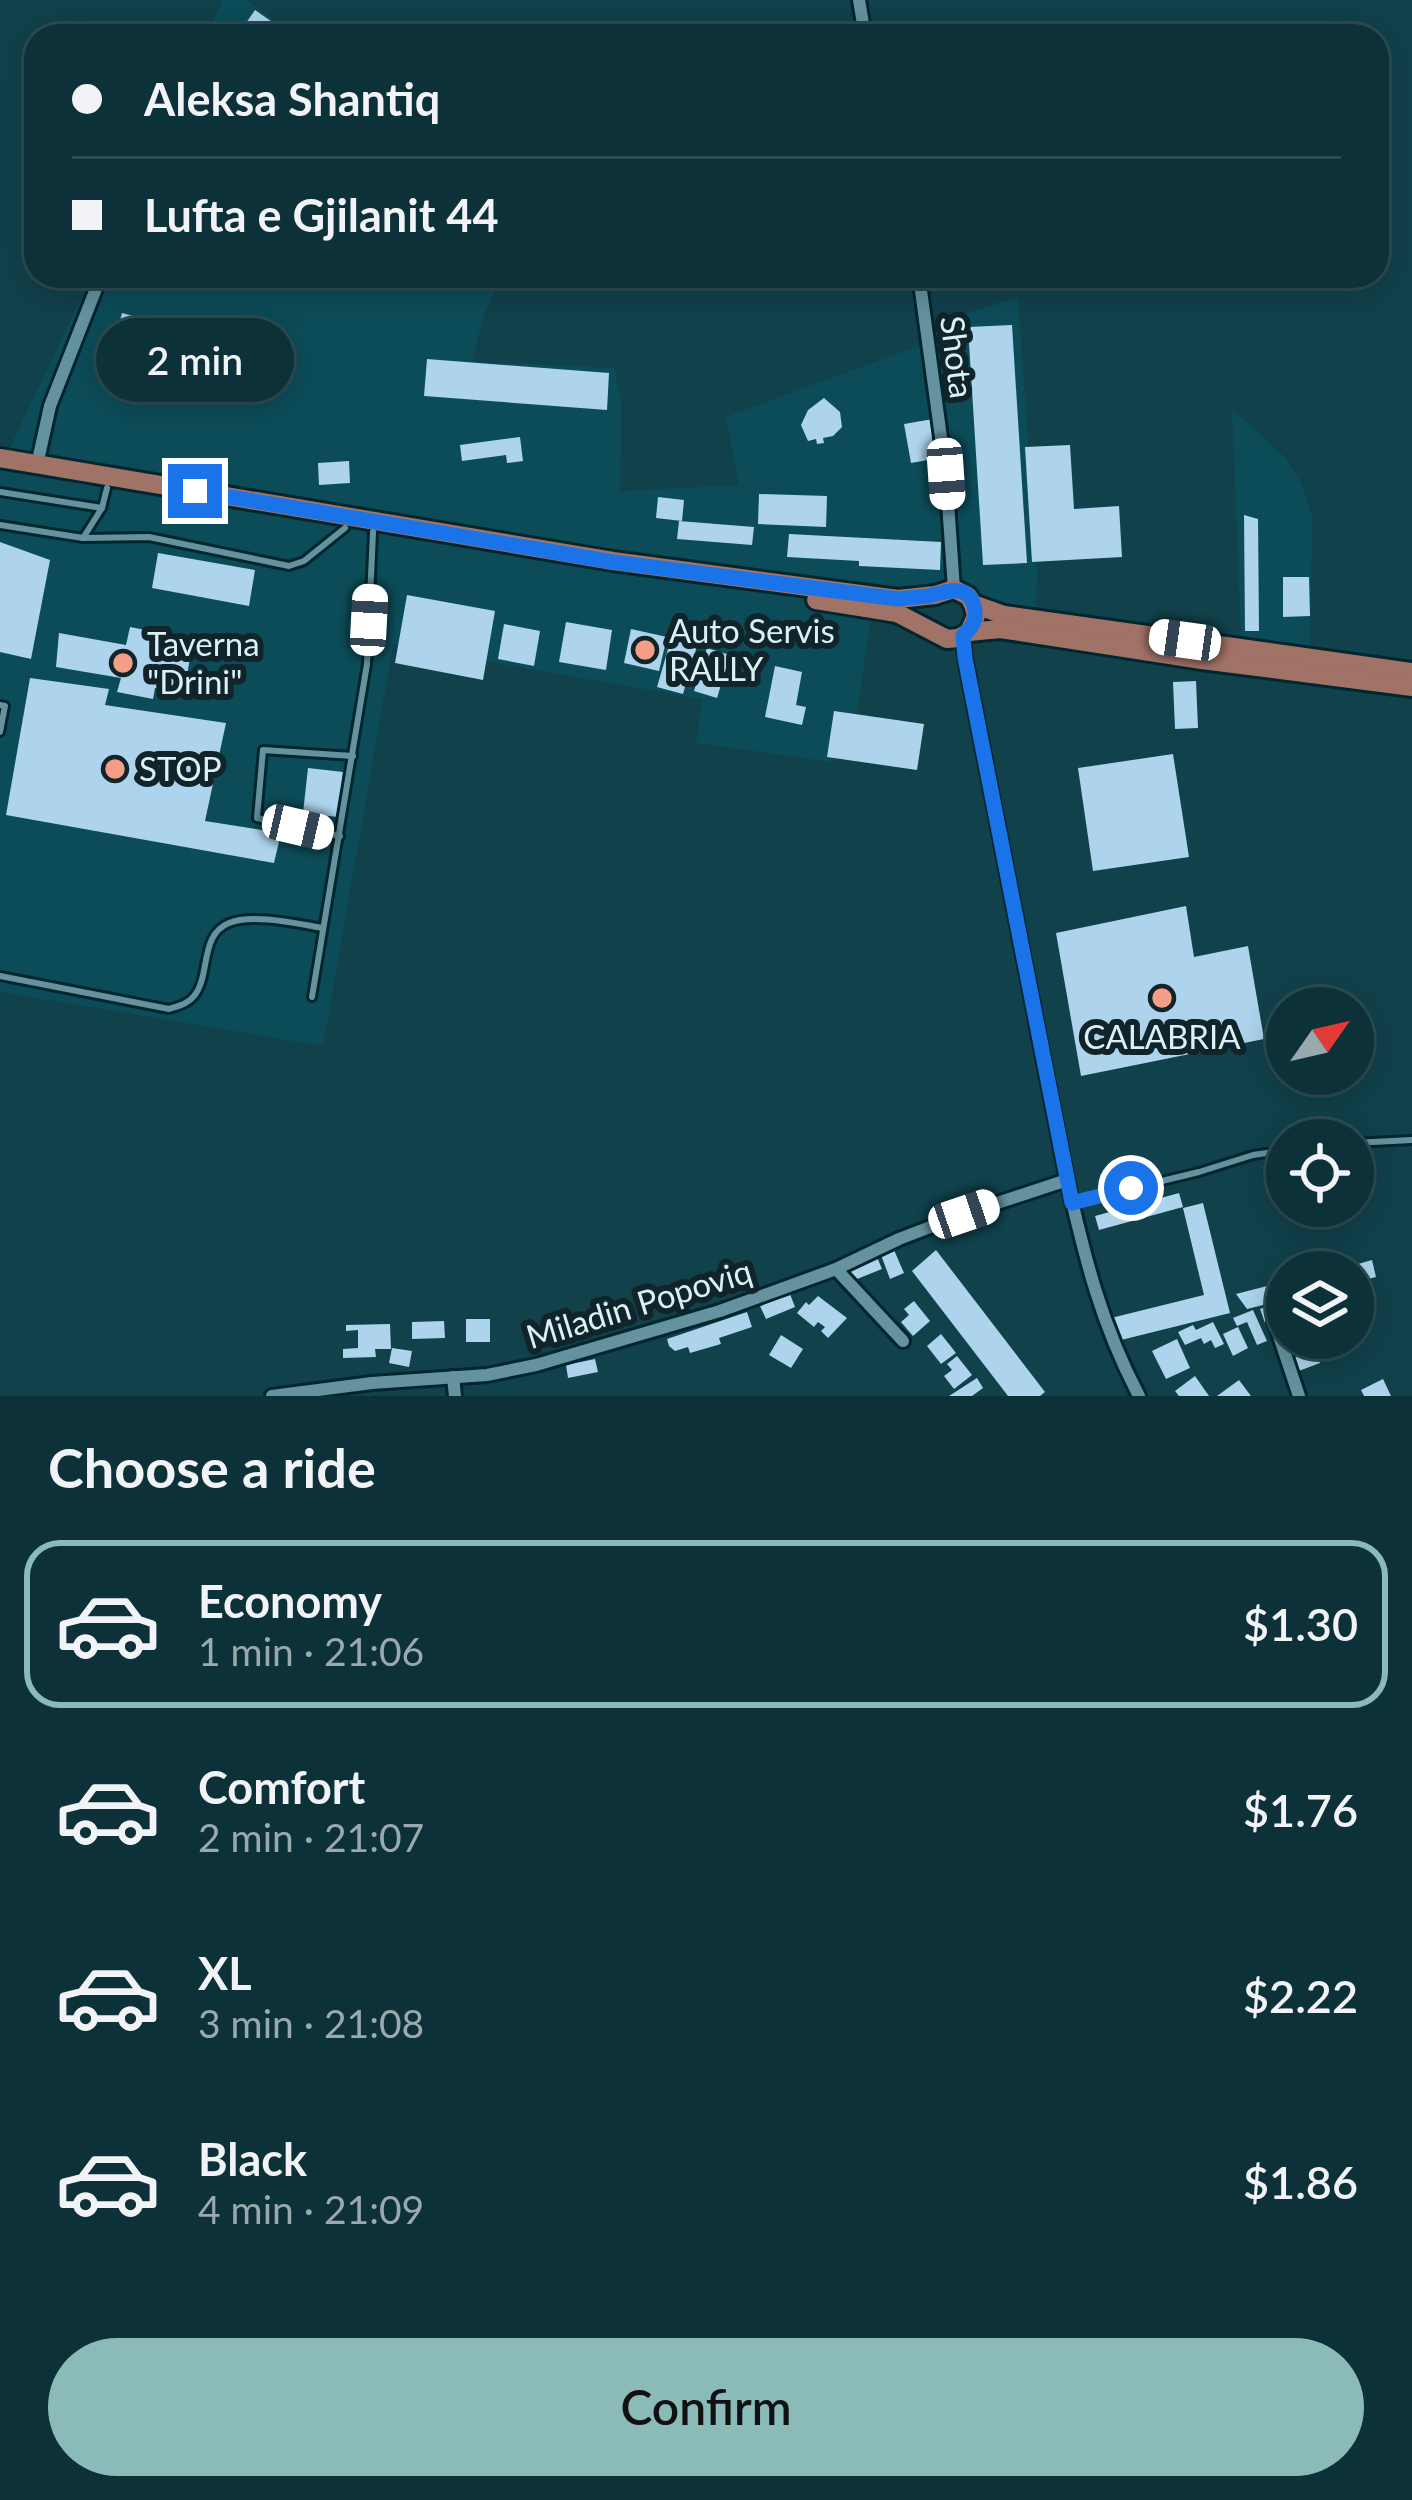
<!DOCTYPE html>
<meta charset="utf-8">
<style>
body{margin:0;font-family:Lato,sans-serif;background:#163940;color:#f1f3f6;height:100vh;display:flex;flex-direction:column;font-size:45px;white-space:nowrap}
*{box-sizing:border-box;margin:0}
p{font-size:39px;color:#9aa9ae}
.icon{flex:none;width:66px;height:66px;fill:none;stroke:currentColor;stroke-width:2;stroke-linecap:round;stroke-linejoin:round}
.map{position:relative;height:1396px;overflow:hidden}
.drawer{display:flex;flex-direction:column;background:#0d3138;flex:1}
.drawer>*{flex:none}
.hud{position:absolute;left:24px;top:24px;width:1365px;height:264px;border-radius:36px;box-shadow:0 6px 30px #0003,0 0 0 3px #2d4c53;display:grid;align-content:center;height:264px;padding:0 48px;background:#0d3138}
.needle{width:78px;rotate:56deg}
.fabs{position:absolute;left:1266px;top:987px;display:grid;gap:24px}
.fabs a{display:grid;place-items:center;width:108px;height:108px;border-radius:50%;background:#0d3138;box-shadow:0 6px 30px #0003,0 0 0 3px #2d4c53;font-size:60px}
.end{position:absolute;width:54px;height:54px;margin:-27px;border:15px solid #1a73e8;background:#fff;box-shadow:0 0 0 6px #fff}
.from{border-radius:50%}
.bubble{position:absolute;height:84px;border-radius:42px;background:#0d3138;box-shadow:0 6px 30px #0003,0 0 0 3px #2d4c53;font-size:39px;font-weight:600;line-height:84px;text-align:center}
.car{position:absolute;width:36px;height:72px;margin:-36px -18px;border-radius:15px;box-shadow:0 0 9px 3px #0007;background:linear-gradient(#fff 24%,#345 0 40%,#fff 0 76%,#345 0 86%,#fff 0)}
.hud b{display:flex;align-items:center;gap:42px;height:114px;font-size:45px}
.hud b+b{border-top:3px solid #2d4c53}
.hud i{width:30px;height:30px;background:#f1f3f6}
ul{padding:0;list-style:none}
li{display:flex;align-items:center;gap:36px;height:168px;margin:0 24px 18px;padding:0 24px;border:6px solid transparent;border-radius:36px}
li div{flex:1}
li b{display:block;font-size:45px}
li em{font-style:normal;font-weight:600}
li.current{border-color:#8bbbb9}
li>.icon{width:108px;height:108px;stroke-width:1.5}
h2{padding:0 48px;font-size:54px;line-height:144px}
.action{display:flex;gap:24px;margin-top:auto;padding:24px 48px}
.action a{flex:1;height:138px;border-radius:72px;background:#8bbbb9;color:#111;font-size:48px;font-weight:600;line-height:138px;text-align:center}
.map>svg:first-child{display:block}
.built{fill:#0c4c59}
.building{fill:#add4ec}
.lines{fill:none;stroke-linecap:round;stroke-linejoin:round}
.service-casing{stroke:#02262e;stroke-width:12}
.minor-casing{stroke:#02262e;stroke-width:18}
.primary-casing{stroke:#02262e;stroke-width:24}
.service{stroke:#64929e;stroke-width:6}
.minor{stroke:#64929e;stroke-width:12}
.primary{stroke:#a17266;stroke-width:18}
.route{stroke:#1a73e8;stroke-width:15}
.poi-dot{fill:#f49e88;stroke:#112429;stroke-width:4.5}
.labels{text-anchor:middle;stroke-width:12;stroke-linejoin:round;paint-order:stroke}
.street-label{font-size:33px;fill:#d9f1f7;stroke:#112429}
.poi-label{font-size:33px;fill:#d9f1f7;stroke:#112429;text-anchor:start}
</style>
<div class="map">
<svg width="1412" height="1396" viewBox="0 0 1412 1396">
<rect width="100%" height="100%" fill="#11414b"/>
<g class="built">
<polygon points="223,0 246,0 297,36 206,36"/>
<polygon points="92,276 503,276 484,314 472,362 614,368 622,405 620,491 739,485 726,417 939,338 938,322 1018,297 1037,569 1036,623 973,604 874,599 856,718 840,720 833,762 696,743 702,699 393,645 323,1046 0,992 0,468"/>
<polygon points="1232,409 1285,457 1302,485 1312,516 1310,665 1242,658"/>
</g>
<g class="building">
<polygon points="255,10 278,26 270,36 237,36"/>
<polygon points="122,313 160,323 157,335 183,341 177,366 189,369 183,395 172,392 177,372 168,369 163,389 106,375 109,363 100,361 105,338 115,340"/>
<polygon points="1012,325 1027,563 983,565 968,327"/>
<polygon points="427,359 609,373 607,410 424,396"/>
<polygon points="824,398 840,412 842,427 833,436 823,438 824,443 817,444 816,439 808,441 801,425 808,410"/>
<polygon points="933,419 940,458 911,463 904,424"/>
<polygon points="520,437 523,461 507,463 506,455 462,461 460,445"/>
<polygon points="1070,445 1074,509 1119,506 1122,557 1032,562 1025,447"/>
<polygon points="349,461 350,483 319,485 318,463"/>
<polygon points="759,494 827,496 826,527 758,524"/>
<polygon points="658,497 684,500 682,521 656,518"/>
<polygon points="1244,515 1258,519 1259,631 1245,631"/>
<polygon points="679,521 754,527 752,545 677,539"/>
<polygon points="789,534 941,542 940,570 859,566 859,561 787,557"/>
<polygon points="0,542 50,560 31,659 0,652"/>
<polygon points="158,553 255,570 249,606 152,588"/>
<polygon points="1283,577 1309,577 1310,616 1283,617"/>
<polygon points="407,595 495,611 483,680 395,663"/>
<polygon points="566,622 612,630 606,670 559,662"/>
<polygon points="504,624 540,631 534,666 498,659"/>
<polygon points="130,627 156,632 153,651 190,658 184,693 155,688 153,699 117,692 121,678 56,667 59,633 126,645"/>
<polygon points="631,629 667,637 659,671 624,663"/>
<polygon points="671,639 697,646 683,694 657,687"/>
<polygon points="707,648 730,655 717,698 694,691"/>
<polygon points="775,666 802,672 796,705 806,707 802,725 765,717"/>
<polygon points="30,678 109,689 105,705 226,723 205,821 281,833 274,863 6,815"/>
<polygon points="1196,681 1198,728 1175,729 1173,682"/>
<polygon points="834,711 924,724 917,770 827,757"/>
<polygon points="1173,754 1189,857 1093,871 1078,768"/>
<polygon points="308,768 343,772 338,817 303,813"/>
<polygon points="1186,906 1194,957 1248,946 1264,1039 1081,1076 1056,933"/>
<polygon points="1179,1193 1183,1207 1099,1230 1095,1216"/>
<polygon points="1203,1203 1230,1313 1117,1341 1111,1318 1204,1295 1183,1208"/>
<polygon points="894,1250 904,1273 890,1279 881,1255"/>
<polygon points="936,1250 1045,1392 1040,1396 1008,1396 912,1271"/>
<polygon points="877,1257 882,1269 852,1281 848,1269"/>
<polygon points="1372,1260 1376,1277 1353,1283 1353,1272 1330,1272"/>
<polygon points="1287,1281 1287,1299 1247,1309 1236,1294"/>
<polygon points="790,1294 795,1307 766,1319 760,1306"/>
<polygon points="818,1296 847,1318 828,1338 821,1331 825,1327 818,1322 814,1327 797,1313 806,1302 809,1305"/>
<polygon points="914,1301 930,1321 913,1336 901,1322 909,1315 904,1309"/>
<polygon points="1281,1302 1286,1314 1287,1328 1280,1331 1276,1319 1265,1323 1260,1309"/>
<polygon points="1253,1310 1267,1341 1257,1345 1247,1322 1237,1326 1233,1318"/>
<polygon points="747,1312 752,1327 719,1338 721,1344 690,1353 688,1347 675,1351 669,1346 667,1339"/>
<rect x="466" y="1319" width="24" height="23"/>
<polygon points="444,1321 445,1338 412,1339 412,1322"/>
<polygon points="1213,1322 1224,1344 1215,1348 1211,1340 1204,1344 1201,1338 1185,1345 1178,1332 1193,1325 1196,1330"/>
<polygon points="390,1324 391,1349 375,1349 376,1357 343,1358 343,1349 358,1348 358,1330 346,1331 346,1325"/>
<polygon points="1238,1327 1248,1348 1233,1356 1223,1334"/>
<polygon points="941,1334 956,1353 941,1364 927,1346"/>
<polygon points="781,1335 803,1349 791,1368 769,1355"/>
<polygon points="1177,1339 1190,1368 1166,1379 1152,1351"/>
<polygon points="392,1348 412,1351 409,1367 389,1363"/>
<polygon points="1316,1353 1320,1363 1296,1372 1291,1359 1300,1355 1301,1359"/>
<polygon points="957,1356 972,1375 954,1389 944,1376 952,1370 947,1364"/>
<polygon points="595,1359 598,1372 568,1378 566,1365"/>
<polygon points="1195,1376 1209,1396 1179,1396 1175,1391"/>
<polygon points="977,1378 983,1388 972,1396 949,1396"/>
<polygon points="1383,1379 1391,1396 1364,1396 1361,1390"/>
<polygon points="1239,1380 1251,1396 1217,1396"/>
</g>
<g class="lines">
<defs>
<g id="service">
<polyline points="0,492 102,508"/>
<polyline points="0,525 83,538 149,537 289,566 304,561 345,528"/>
<polyline points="83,538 102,508 107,488"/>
<polyline points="0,705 5,706 0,732"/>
<polyline points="340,836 257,818 263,750 353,756"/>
<path d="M0,976L169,1009C178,1006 188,1004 194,996C211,976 199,935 229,923C251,913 299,924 323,928"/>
<polyline points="312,997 367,664 373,532"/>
<polyline points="1353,1143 1412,1140"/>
<polyline points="1075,1202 1199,1172 1253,1155 1287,1150"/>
</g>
<g id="minor">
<polyline points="859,0 865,36"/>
<polyline points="919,276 946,474 954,589"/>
<polyline points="37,465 50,406 101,276"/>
<path d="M963,636L965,658L1067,1180C1085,1258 1101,1324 1139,1396"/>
<polyline points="836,1269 903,1341"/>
<polyline points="1274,1321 1299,1396"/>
<polyline points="453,1377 455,1396"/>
<polyline points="272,1396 372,1383 487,1375 536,1365 720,1311 836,1269 899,1239 964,1214 1067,1180"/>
</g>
<g id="primary">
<polyline points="0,458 613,561 898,599 935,595 954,589 968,596 973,604 1004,615 1412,672"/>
<polyline points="816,600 897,613 947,639 959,638 969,632 976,616 973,604"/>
<polyline points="969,632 1000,629 1202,660 1412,687"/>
</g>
</defs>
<use href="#service" class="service-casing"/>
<use href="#minor" class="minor-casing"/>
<use href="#primary" class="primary-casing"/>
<use href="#service" class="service"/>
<use href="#minor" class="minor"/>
<use href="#primary" class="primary"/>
</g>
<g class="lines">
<path class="route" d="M195,491L613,562L898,599C908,598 918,597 928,596C946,592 971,581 975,611C976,623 971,628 963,636L965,658L1072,1203L1131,1188"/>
</g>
<g class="poi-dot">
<circle cx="645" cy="650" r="12"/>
<circle cx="123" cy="663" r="12"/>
<circle cx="115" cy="769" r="12"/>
<circle cx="1162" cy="998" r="12"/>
</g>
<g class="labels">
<g class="street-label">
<text transform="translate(957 357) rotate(83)" y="12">Shota</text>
<text transform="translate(639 1304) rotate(-17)" y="12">Miladin Popoviq</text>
</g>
<g class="poi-label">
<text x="669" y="643">Auto Servis<tspan x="669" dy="38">RALLY</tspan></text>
<text x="147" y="656">Taverna<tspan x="147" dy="38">"Drini"</tspan></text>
<text x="139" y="781">STOP</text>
<text x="1162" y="1049" text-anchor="middle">CALABRIA</text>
</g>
</g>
</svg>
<div class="fabs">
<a><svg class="needle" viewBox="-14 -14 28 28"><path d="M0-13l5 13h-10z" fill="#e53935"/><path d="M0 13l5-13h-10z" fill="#9aa9ae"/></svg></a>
<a><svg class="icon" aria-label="locate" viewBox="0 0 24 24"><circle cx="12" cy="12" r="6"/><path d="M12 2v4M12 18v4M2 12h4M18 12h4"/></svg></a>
<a><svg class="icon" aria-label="layers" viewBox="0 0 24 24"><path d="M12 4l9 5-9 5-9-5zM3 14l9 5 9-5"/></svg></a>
</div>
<i class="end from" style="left:1131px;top:1188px"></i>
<i class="end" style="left:195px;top:491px"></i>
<div class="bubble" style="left:96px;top:318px;width:198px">2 min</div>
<i class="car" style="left:946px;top:474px;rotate:176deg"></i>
<i class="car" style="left:369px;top:620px;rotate:3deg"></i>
<i class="car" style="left:1185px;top:640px;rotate:278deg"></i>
<i class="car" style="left:298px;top:827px;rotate:103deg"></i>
<i class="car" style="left:964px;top:1214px;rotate:71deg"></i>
<div class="hud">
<b><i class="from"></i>Aleksa Shantiq</b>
<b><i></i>Lufta e Gjilanit 44</b>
</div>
</div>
<section class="drawer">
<h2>Choose a ride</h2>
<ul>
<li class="current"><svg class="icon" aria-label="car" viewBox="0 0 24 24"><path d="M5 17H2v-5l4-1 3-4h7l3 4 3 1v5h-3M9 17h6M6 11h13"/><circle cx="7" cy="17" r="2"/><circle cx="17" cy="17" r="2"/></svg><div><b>Economy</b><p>1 min · 21:06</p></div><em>$1.30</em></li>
<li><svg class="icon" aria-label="car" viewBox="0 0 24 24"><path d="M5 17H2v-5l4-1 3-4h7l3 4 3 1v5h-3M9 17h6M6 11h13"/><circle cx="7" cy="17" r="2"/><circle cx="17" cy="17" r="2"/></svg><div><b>Comfort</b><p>2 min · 21:07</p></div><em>$1.76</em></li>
<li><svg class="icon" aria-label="car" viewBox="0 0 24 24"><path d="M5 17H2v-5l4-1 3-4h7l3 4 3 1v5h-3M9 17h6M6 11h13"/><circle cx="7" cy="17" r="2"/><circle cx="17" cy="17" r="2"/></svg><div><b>XL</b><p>3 min · 21:08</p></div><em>$2.22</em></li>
<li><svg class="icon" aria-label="car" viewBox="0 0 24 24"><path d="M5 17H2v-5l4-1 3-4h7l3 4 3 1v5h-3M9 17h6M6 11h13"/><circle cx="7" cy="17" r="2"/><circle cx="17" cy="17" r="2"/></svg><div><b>Black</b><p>4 min · 21:09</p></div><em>$1.86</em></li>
</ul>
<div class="action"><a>Confirm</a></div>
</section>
